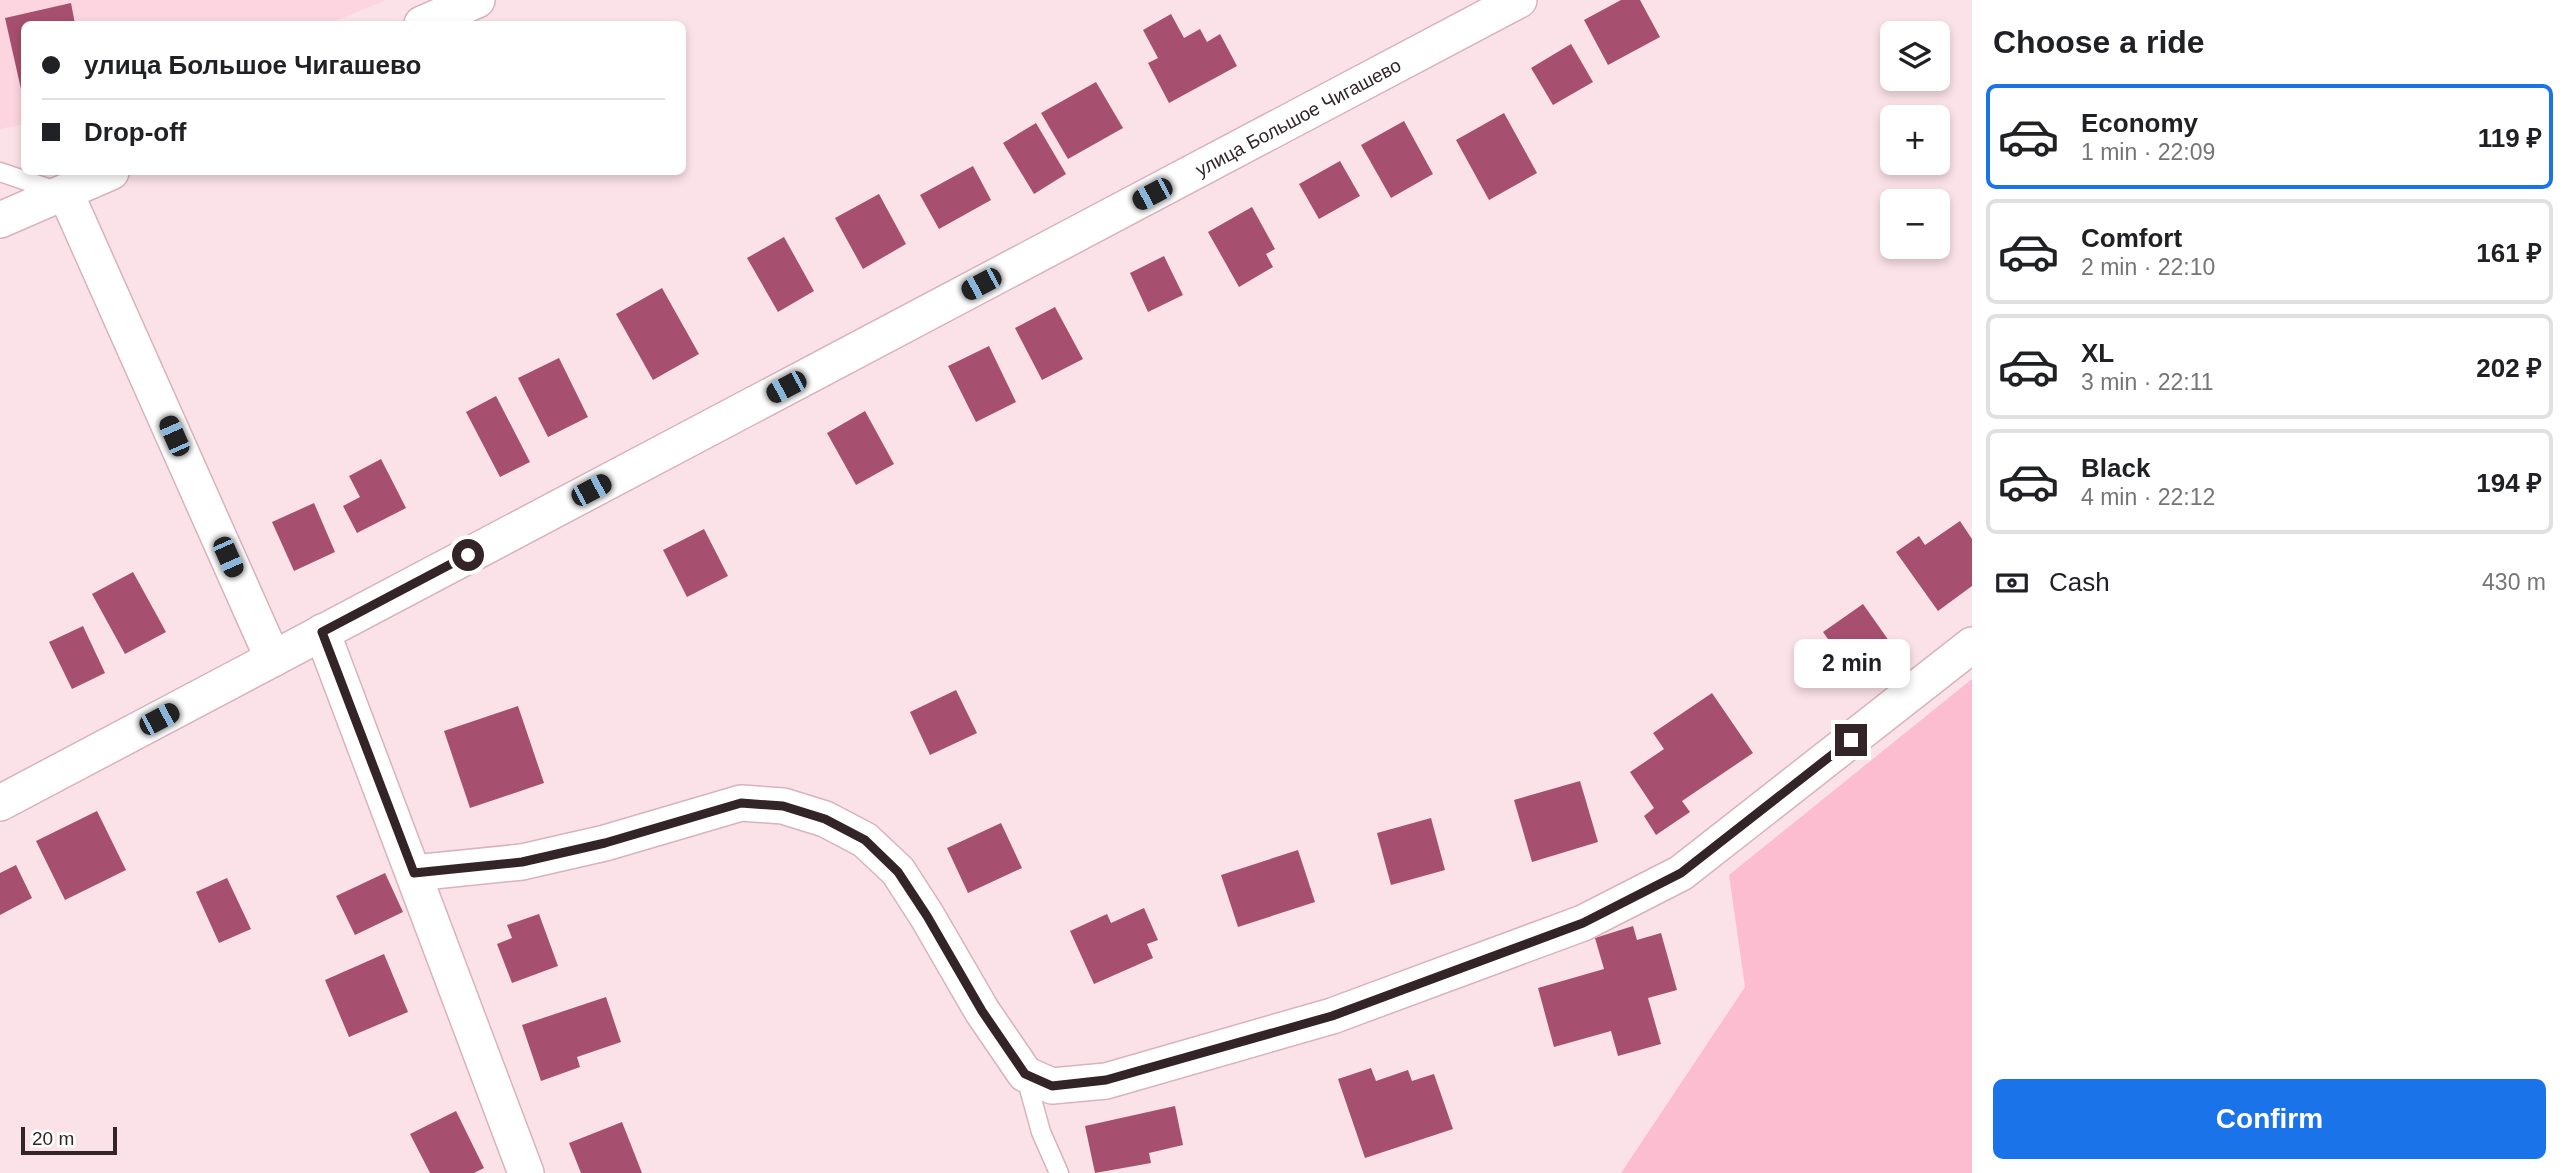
<!DOCTYPE html>
<meta charset="utf-8">
<style>
body{margin:0;font-family:Helvetica,sans-serif;background:#f6f6f6;color:#202124;height:100vh;display:flex;flex-direction:column;font-size:26px;white-space:nowrap}
*{box-sizing:border-box;margin:0}
p{font-size:23px;color:#757577}
.icon{flex:none;width:38px;height:38px;fill:none;stroke:currentColor;stroke-width:2;stroke-linecap:round;stroke-linejoin:round}
.map{position:relative;flex:1;overflow:hidden}
.panel{display:flex;flex-direction:column;background:#fff;width:595px}
.panel>*{flex:none}
.banner{position:absolute;left:21px;top:21px;width:665px;height:154px;border-radius:10px;box-shadow:0 4px 10px #0003;display:grid;align-content:center;height:154px;padding:0 21px;background:#fff}
.fabs{position:absolute;left:1880px;top:21px;display:grid;gap:14px}
.fabs a{display:grid;place-items:center;width:70px;height:70px;border-radius:10px;background:#fff;box-shadow:0 4px 10px #0003;font-size:35px}
.scale{position:absolute;left:21px;bottom:18px;width:96px;box-sizing:border-box;padding-left:7px;border:4px solid #332428;border-top:0;font-size:19px;line-height:24px;white-space:nowrap;color:#332428;-webkit-text-stroke:5px #fff;paint-order:stroke}
.end{position:absolute;width:32px;height:32px;margin:-16px;border:9px solid #332428;background:#fff;box-shadow:0 0 0 4px #fff}
.from{border-radius:50%}
.bubble{position:absolute;height:49px;border-radius:10px;background:#fff;box-shadow:0 4px 10px #0003;font-size:23px;font-weight:700;line-height:49px;text-align:center}
.car{position:absolute;width:21px;height:42px;margin:-21px -10px;border-radius:9px;box-shadow:0 0 5px 2px #0007;background:linear-gradient(#222 24%,#8ab4d8 0 40%,#222 0 76%,#8ab4d8 0 86%,#222 0)}
.banner b{display:flex;align-items:center;gap:24px;height:66px;font-size:26px}
.banner b+b{border-top:2px solid #e0e0e0}
.banner i{width:18px;height:18px;background:#202124}
ul{padding:0;list-style:none}
li{display:flex;align-items:center;gap:21px;height:105px;margin:0 14px 10px;padding:0 7px;border:4px solid #e0e0e0;border-radius:10px}
li div{flex:1}
li b{display:block;font-size:26px}
li em{font-style:normal;font-weight:700}
li.selected{border-color:#1a73e8}
li>.icon{width:63px;height:63px;stroke-width:1.5}
h2{padding:0 21px;font-size:32px;line-height:84px}
.pay{display:flex;align-items:center;gap:18px;height:77px;padding:0 21px;font-size:26px}
.pay p{margin-inline-start:auto}
.action{display:flex;gap:14px;margin-top:auto;padding:14px 21px}
.action a{flex:1;height:80px;border-radius:10px;background:#1a73e8;color:#fff;font-size:28px;font-weight:700;line-height:80px;text-align:center}
main{display:flex;flex:1;min-height:0}
.map>svg:first-child{display:block}
.built{fill:#fdd5e0}
.green{fill:#fdbdd0}
.building{fill:#a64f6e}
.lines{fill:none;stroke-linecap:round;stroke-linejoin:round}
.lane-casing{stroke:#d9b2bd;stroke-width:21}
.street-casing{stroke:#d9b2bd;stroke-width:38}
.lane{stroke:#fff;stroke-width:18}
.street{stroke:#fff;stroke-width:35}
.route{stroke:#332428;stroke-width:9}
.labels{text-anchor:middle;stroke-width:7;stroke-linejoin:round;paint-order:stroke}
.street-label{font-size:19px;fill:#332428;stroke:#fff}
</style>
<main>
<div class="map">
<svg width="1972" height="1173" viewBox="0 0 1972 1173">
<rect width="100%" height="100%" fill="#fbe2e8"/>
<polygon class="built" points="0,0 386,0 328,24 24,24 24,124 0,129"/>
<polygon class="green" points="1972,679 1972,1173 1621,1173 1745,987 1729,875"/>
<g class="building">
<polygon points="1621,0 1640,0 1660,37 1608,65 1584,20"/>
<polygon points="71,3 75,24 24,24 23,98 5,18"/>
<polygon points="1171,14 1184,38 1200,29 1207,42 1220,34 1237,66 1169,103 1148,63 1158,58 1143,30"/>
<polygon points="1571,44 1593,82 1553,105 1531,68"/>
<polygon points="1096,82 1123,128 1068,159 1041,113"/>
<polygon points="1504,113 1537,173 1489,200 1456,140"/>
<polygon points="1404,121 1433,174 1391,198 1361,145"/>
<polygon points="1036,123 1066,174 1034,194 1003,143"/>
<polygon points="1340,161 1360,196 1319,219 1299,184"/>
<polygon points="973,166 991,200 939,229 920,195"/>
<polygon points="879,194 906,244 863,269 835,218"/>
<polygon points="1252,207 1275,249 1266,254 1273,267 1239,287 1208,232"/>
<polygon points="784,237 814,291 778,312 747,258"/>
<polygon points="1164,256 1183,295 1148,312 1130,273"/>
<polygon points="662,288 699,354 653,380 616,314"/>
<polygon points="1055,307 1083,359 1042,380 1015,328"/>
<polygon points="989,346 1016,402 976,422 948,366"/>
<polygon points="559,358 588,417 548,437 518,378"/>
<polygon points="496,396 530,462 500,477 466,412"/>
<polygon points="865,411 894,464 856,485 827,433"/>
<polygon points="381,459 406,508 357,533 343,506 360,497 349,476"/>
<polygon points="314,503 335,552 294,571 272,522"/>
<polygon points="1960,521 1972,539 1972,586 1938,611 1896,552 1919,536 1925,545"/>
<polygon points="704,529 728,576 687,597 663,550"/>
<polygon points="133,572 166,632 125,654 92,594"/>
<polygon points="1863,604 1894,648 1854,676 1823,632"/>
<polygon points="83,626 105,673 72,689 49,642"/>
<polygon points="956,690 977,733 930,755 910,712"/>
<polygon points="1712,693 1753,753 1682,801 1690,812 1656,835 1644,816 1654,808 1630,772 1664,749 1653,733"/>
<polygon points="518,706 544,783 470,808 444,731"/>
<polygon points="1580,781 1598,842 1532,862 1514,800"/>
<polygon points="97,811 126,870 65,900 36,841"/>
<polygon points="1431,818 1445,870 1391,885 1377,833"/>
<polygon points="1001,823 1022,868 968,893 947,848"/>
<polygon points="1298,850 1315,902 1238,927 1221,875"/>
<polygon points="16,865 32,898 0,915 0,873"/>
<polygon points="385,873 403,912 355,935 336,896"/>
<polygon points="227,878 251,929 219,943 196,892"/>
<polygon points="1144,908 1158,940 1147,944 1153,958 1094,984 1070,931 1107,914 1111,923"/>
<polygon points="539,914 558,966 512,983 497,944 512,938 507,925"/>
<polygon points="1633,926 1637,940 1661,933 1677,990 1648,998 1661,1044 1618,1056 1611,1031 1554,1047 1538,988 1604,969 1595,938"/>
<polygon points="384,954 408,1012 349,1037 325,980"/>
<polygon points="606,997 621,1042 577,1057 580,1067 541,1081 522,1025"/>
<polygon points="1371,1068 1376,1081 1408,1070 1412,1081 1434,1074 1453,1129 1365,1158 1338,1079"/>
<polygon points="1175,1106 1183,1145 1149,1153 1151,1163 1095,1173 1085,1126"/>
<polygon points="456,1111 484,1168 474,1173 430,1173 410,1134"/>
<polygon points="622,1122 642,1173 581,1173 569,1143"/>
</g>
<g class="lines">
<defs>
<g id="lane">
<polyline points="0,172 59,192"/>
<polyline points="1025,1074 1041,1132 1059,1173"/>
</g>
<g id="street">
<polyline points="422,24 477,0"/>
<polyline points="66,194 273,659"/>
<polyline points="0,220 111,172"/>
<polyline points="322,632 526,1173"/>
<polyline points="0,803 1519,0"/>
<polyline points="414,873 522,862 605,843 741,803 783,806 825,819 865,840 898,871 927,916 982,1011 1025,1074 1052,1086 1106,1081 1332,1016 1583,923 1681,873 1972,645"/>
</g>
</defs>
<use href="#lane" class="lane-casing"/>
<use href="#street" class="street-casing"/>
<use href="#lane" class="lane"/>
<use href="#street" class="street"/>
</g>
<g class="lines">
<polyline class="route" points="468,555 322,632 414,873 522,862 605,843 741,803 783,806 825,819 865,840 898,872 927,916 982,1011 1025,1074 1052,1086 1106,1080 1332,1016 1583,923 1681,873 1851,740"/>
</g>
<g class="labels">
<g class="street-label">
<text transform="translate(1298 117) rotate(-28)" y="7">улица Большое Чигашево</text>
</g>
</g>
</svg>
<div class="fabs">
<a><svg class="icon" aria-label="layers" viewBox="0 0 24 24"><path d="M12 4l9 5-9 5-9-5zM3 14l9 5 9-5"/></svg></a>
<a>+</a>
<a>−</a>
</div>
<div class="scale">20 m</div>
<i class="end from" style="left:468px;top:555px"></i>
<i class="end" style="left:1851px;top:740px"></i>
<div class="bubble" style="left:1794px;top:639px;width:116px">2 min</div>
<i class="car" style="left:1152px;top:194px;rotate:242deg"></i>
<i class="car" style="left:981px;top:284px;rotate:242deg"></i>
<i class="car" style="left:786px;top:387px;rotate:242deg"></i>
<i class="car" style="left:174px;top:436px;rotate:336deg"></i>
<i class="car" style="left:591px;top:490px;rotate:62deg"></i>
<i class="car" style="left:228px;top:557px;rotate:156deg"></i>
<i class="car" style="left:159px;top:719px;rotate:62deg"></i>
<div class="banner">
<b><i class="from"></i>улица Большое Чигашево</b>
<b><i></i>Drop-off</b>
</div>
</div>
<section class="panel">
<h2>Choose a ride</h2>
<ul>
<li class="selected"><svg class="icon" aria-label="car" viewBox="0 0 24 24"><path d="M5 17H2v-5l4-1 3-4h7l3 4 3 1v5h-3M9 17h6M6 11h13"/><circle cx="7" cy="17" r="2"/><circle cx="17" cy="17" r="2"/></svg><div><b>Economy</b><p>1 min · 22:09</p></div><em>119 ₽</em></li>
<li><svg class="icon" aria-label="car" viewBox="0 0 24 24"><path d="M5 17H2v-5l4-1 3-4h7l3 4 3 1v5h-3M9 17h6M6 11h13"/><circle cx="7" cy="17" r="2"/><circle cx="17" cy="17" r="2"/></svg><div><b>Comfort</b><p>2 min · 22:10</p></div><em>161 ₽</em></li>
<li><svg class="icon" aria-label="car" viewBox="0 0 24 24"><path d="M5 17H2v-5l4-1 3-4h7l3 4 3 1v5h-3M9 17h6M6 11h13"/><circle cx="7" cy="17" r="2"/><circle cx="17" cy="17" r="2"/></svg><div><b>XL</b><p>3 min · 22:11</p></div><em>202 ₽</em></li>
<li><svg class="icon" aria-label="car" viewBox="0 0 24 24"><path d="M5 17H2v-5l4-1 3-4h7l3 4 3 1v5h-3M9 17h6M6 11h13"/><circle cx="7" cy="17" r="2"/><circle cx="17" cy="17" r="2"/></svg><div><b>Black</b><p>4 min · 22:12</p></div><em>194 ₽</em></li>
</ul>
<div class="pay"><svg class="icon" aria-label="cash" viewBox="0 0 24 24"><path d="M3 7h18v10H3z"/><circle cx="12" cy="12" r="2"/></svg>Cash<p>430 m</p></div>
<div class="action"><a>Confirm</a></div>
</section>
</main>
